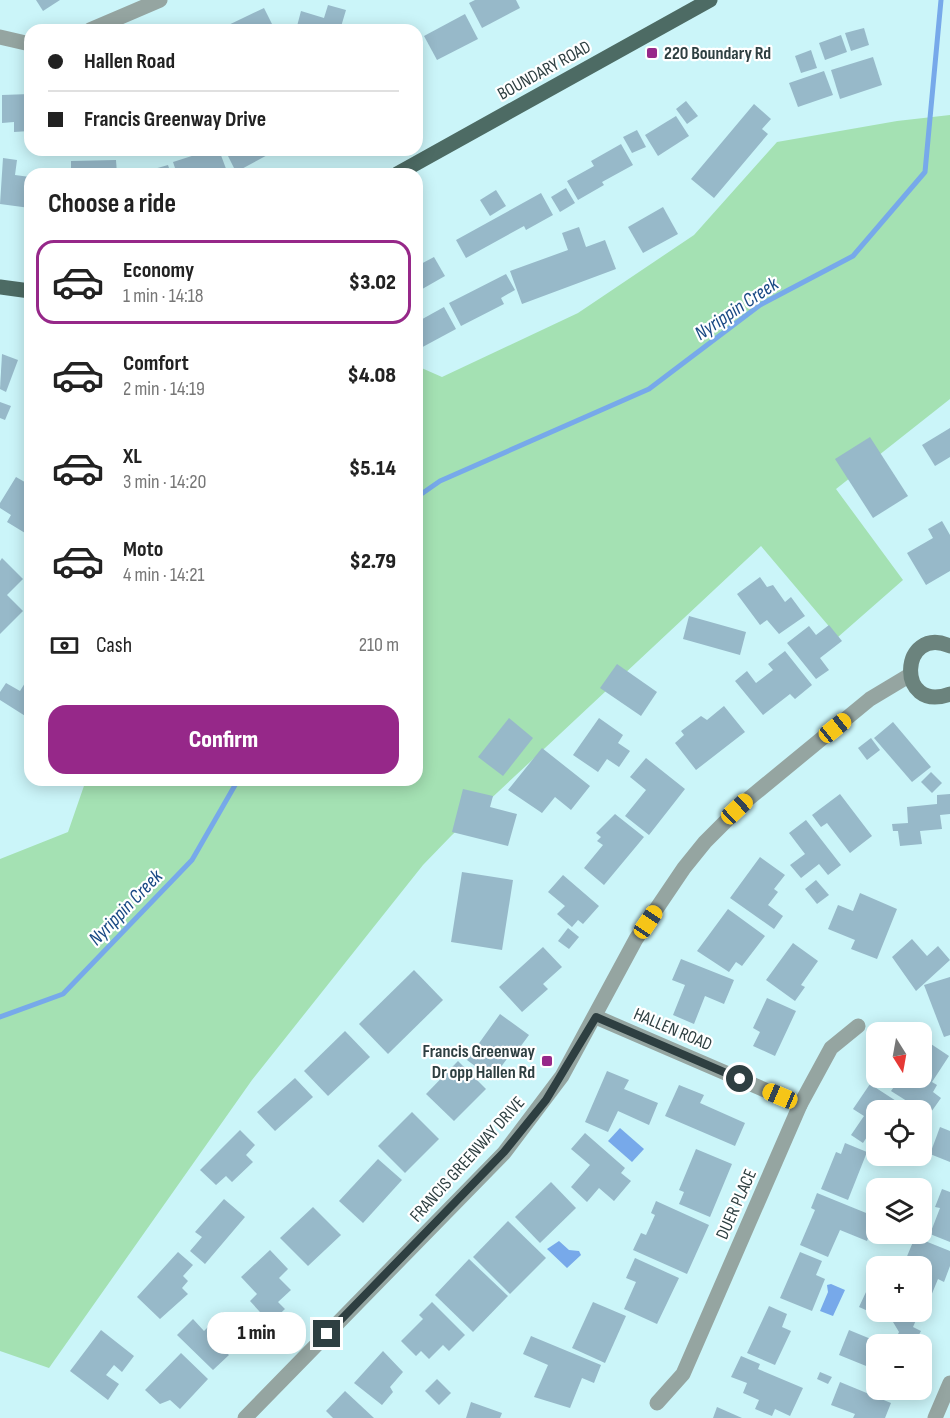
<!DOCTYPE html>
<meta charset="utf-8">
<style>
body{margin:0;font-family:"Sofia Sans Condensed",sans-serif;background:#f6f6f6;color:#222;height:100vh;display:flex;flex-direction:column;font-size:22px;white-space:nowrap}
*{box-sizing:border-box;margin:0}
p{font-size:20px;color:#767676}
.icon{flex:none;width:33px;height:33px;fill:none;stroke:currentColor;stroke-width:2;stroke-linecap:round;stroke-linejoin:round}
.map{position:relative;flex:1;overflow:hidden}
.sheet{position:absolute;left:24px;top:168px;width:399px;height:618px;display:flex;flex-direction:column;background:#fff;border-radius:18px;box-shadow:0 3px 15px #0003}
.sheet>*{flex:none}
.banner{position:absolute;left:24px;top:24px;width:399px;height:132px;border-radius:18px;box-shadow:0 3px 15px #0003;display:grid;align-content:center;height:132px;padding:0 24px;background:#fff}
.needle{width:39px;rotate:169deg}
.tools{position:absolute;left:866px;top:1022px;display:grid;gap:12px}
.tools a{display:grid;place-items:center;width:66px;height:66px;border-radius:12px;background:#fff;box-shadow:0 3px 15px #0003;font-size:30px}
.end{position:absolute;width:27px;height:27px;margin:-14px;border:8px solid #2e3f41;background:#fff;box-shadow:0 0 0 3px #fff}
.from{border-radius:50%}
.bubble{position:absolute;height:42px;border-radius:18px;background:#fff;box-shadow:0 3px 15px #0003;font-size:20px;font-weight:800;line-height:42px;text-align:center}
.car{position:absolute;width:18px;height:36px;margin:-18px -9px;border-radius:8px;box-shadow:0 0 4px 2px #0007;background:linear-gradient(#f5c518 24%,#345 0 40%,#f5c518 0 76%,#345 0 86%,#f5c518 0)}
.banner b{display:flex;align-items:center;gap:21px;height:57px;font-size:22px}
.banner b+b{border-top:2px solid #e0e0e0}
.banner i{width:15px;height:15px;background:#222}
ul{padding:0;list-style:none}
li{display:flex;align-items:center;gap:18px;height:84px;margin:0 12px 9px;padding:0 12px;border:3px solid transparent;border-radius:18px}
li div{flex:1}
li b{display:block;font-size:22px}
li em{font-style:normal;font-weight:800}
li.on{border-color:#962889}
li>.icon{width:54px;height:54px;stroke-width:1.5}
h2{padding:0 24px;font-size:27px;line-height:72px}
.pay{display:flex;align-items:center;gap:15px;height:66px;padding:0 24px;font-size:22px}
.pay p{margin-inline-start:auto}
.action{display:flex;gap:12px;margin-top:auto;padding:12px 24px}
.action a{flex:1;height:69px;border-radius:18px;background:#962889;color:#fff;font-size:24px;font-weight:800;line-height:69px;text-align:center}
.map>svg:first-child{display:block}
.green{fill:#a4e1b3}
.water{fill:#77a9ea}
.lines{fill:none;stroke-linecap:round;stroke-linejoin:round}
.stream{stroke:#77a9ea;stroke-width:5}
.building{fill:#97b9c9}
.street{stroke:#95a5a1;stroke-width:15}
.secondary{stroke:#6b837d;stroke-width:15}
.primary{stroke:#4d6b64;stroke-width:15}
.route{stroke:#2e3f41;stroke-width:8}
.poi-dot{fill:#962889;stroke:#fff;stroke-width:2}
.labels{text-anchor:middle;stroke-width:4.5;stroke-linejoin:round;paint-order:stroke}
.poi-label{font-size:18px;font-weight:bold;fill:#2e3f41;stroke:#fff;text-anchor:start}
.street-label{font-size:18px;fill:#2e3f41;stroke:#fff}
.water-label{font-size:20px;font-style:italic;fill:#194984;stroke:#fff}
</style>
<div class="map">
<svg width="950" height="1418" viewBox="0 0 950 1418">
<rect width="100%" height="100%" fill="#cbf5f9"/>
<polygon class="green" points="950,115 950,399 836,489 903,580 838,637 761,546 452,835 423,865 252,1080 49,1368 0,1351 0,859 68,832 86,780 417,780 417,366 442,377 578,313 694,235 777,142 897,121"/>
<g class="water">
<polygon points="620,1128 644,1149 632,1162 608,1141"/>
<polygon points="559,1241 569,1250 579,1251 581,1255 567,1268 547,1249"/>
<polygon points="831,1284 845,1290 833,1316 820,1311 828,1292 827,1285"/>
</g>
<g class="lines">
<g class="stream">
<polyline points="417,497 440,481 649,389 760,305 853,256 925,172 941,0"/>
<polyline points="0,1017 63,994 192,860 238,780"/>
</g>
</g>
<g class="building">
<polygon points="36,0 60,0 43,11"/>
<polygon points="475,0 516,0 520,8 482,28 469,3"/>
<polygon points="328,5 346,10 340,30 296,30 301,11 324,18"/>
<polygon points="264,8 275,30 218,30"/>
<polygon points="465,14 478,39 437,60 424,36"/>
<polygon points="864,28 869,45 851,51 845,33"/>
<polygon points="841,35 847,52 825,60 819,43"/>
<polygon points="811,50 817,68 801,73 795,56"/>
<polygon points="873,57 882,85 840,99 831,70"/>
<polygon points="824,71 833,95 798,107 789,83"/>
<polygon points="30,94 30,131 14,132 14,122 2,123 2,95"/>
<polygon points="686,101 698,116 687,124 676,109"/>
<polygon points="754,104 771,119 762,129 768,134 714,198 691,179"/>
<polygon points="676,116 689,136 658,156 645,135"/>
<polygon points="637,130 646,147 632,153 623,137"/>
<polygon points="621,144 633,165 602,182 604,185 578,200 567,181 594,166 591,161"/>
<polygon points="196,150 219,150 228,174 177,174 173,162 198,154"/>
<polygon points="225,150 271,150 273,152 236,172"/>
<polygon points="3,158 17,160 15,175 30,177 30,208 0,204"/>
<polygon points="116,160 117,174 71,174 71,161"/>
<polygon points="168,165 171,174 140,174 140,173"/>
<polygon points="566,188 575,203 560,212 551,197"/>
<polygon points="496,190 506,206 490,216 480,200"/>
<polygon points="541,193 553,215 526,230 524,226 466,258 456,240"/>
<polygon points="663,207 678,234 643,253 628,227"/>
<polygon points="579,227 586,247 605,240 616,269 522,304 510,271 568,250 562,233"/>
<polygon points="434,257 445,276 417,292 417,266"/>
<polygon points="506,274 515,290 501,298 504,304 461,326 449,303"/>
<polygon points="444,307 456,329 417,350 417,322"/>
<polygon points="2,354 18,360 6,392 0,389"/>
<polygon points="0,402 11,406 5,420 0,418"/>
<polygon points="950,428 950,457 935,466 922,445"/>
<polygon points="870,437 908,496 873,518 835,459"/>
<polygon points="16,477 30,485 30,536 7,522 11,515 0,508 0,503"/>
<polygon points="942,521 950,535 950,571 926,585 907,553 933,538 928,529"/>
<polygon points="2,558 23,579 7,595 23,611 0,634 0,561"/>
<polygon points="760,577 767,587 773,585 785,602 791,597 805,616 779,634 767,620 760,625 737,594"/>
<polygon points="689,616 746,632 740,655 683,639"/>
<polygon points="829,625 842,641 820,658 829,670 816,679 787,643 809,626 816,635"/>
<polygon points="785,651 812,685 795,699 790,694 763,715 735,681 747,671 756,683 773,670 768,664"/>
<polygon points="617,664 657,692 641,716 600,688"/>
<polygon points="30,675 30,719 0,700 0,692 6,683 20,691"/>
<polygon points="724,706 745,732 696,770 675,743 684,735 681,731 701,716 707,720"/>
<polygon points="509,718 533,738 503,776 478,757"/>
<polygon points="599,718 623,735 618,743 630,751 619,767 607,759 598,772 573,755"/>
<polygon points="893,722 931,767 912,782 874,738"/>
<polygon points="871,738 880,750 867,760 858,748"/>
<polygon points="542,748 590,786 571,810 555,797 542,813 508,790"/>
<polygon points="646,758 685,789 649,835 625,816 646,790 630,777"/>
<polygon points="931,772 942,783 932,793 921,782"/>
<polygon points="463,789 493,796 490,807 517,814 508,846 452,832"/>
<polygon points="840,794 872,836 850,853 827,823 821,827 812,815"/>
<polygon points="950,794 950,814 940,815 942,829 920,831 922,844 900,846 898,831 893,831 892,824 908,823 907,807 937,804 937,795"/>
<polygon points="615,814 644,837 604,885 584,868 603,845 597,841 601,837 596,833"/>
<polygon points="806,820 841,865 828,875 819,864 801,878 790,865 805,854 789,833"/>
<polygon points="760,857 785,875 774,889 778,892 768,905 783,916 774,929 730,898"/>
<polygon points="462,872 513,880 502,950 451,942"/>
<polygon points="563,875 599,906 583,924 578,920 572,927 557,914 565,906 548,892"/>
<polygon points="816,880 829,895 817,904 805,889"/>
<polygon points="860,893 897,909 877,959 851,949 855,940 828,929 838,905 853,911"/>
<polygon points="728,909 765,936 742,966 736,962 729,972 697,951"/>
<polygon points="568,928 579,937 569,949 558,941"/>
<polygon points="912,939 927,956 938,946 950,960 916,991 892,957"/>
<polygon points="793,943 818,961 801,985 805,987 795,1001 766,980"/>
<polygon points="543,947 562,967 543,984 548,989 522,1012 499,987"/>
<polygon points="681,959 734,980 724,1004 705,996 694,1024 673,1015 685,985 672,980"/>
<polygon points="414,970 443,1000 388,1054 359,1024"/>
<polygon points="950,977 950,1035 944,1037 924,985"/>
<polygon points="767,998 796,1011 775,1056 753,1046 760,1032 753,1028"/>
<polygon points="500,1014 529,1035 515,1054 512,1052 492,1079 467,1060"/>
<polygon points="345,1031 370,1057 328,1096 304,1071"/>
<polygon points="925,1040 949,1056 932,1082 937,1085 933,1092 941,1098 929,1115 891,1091 901,1077 921,1077 921,1046"/>
<polygon points="458,1061 486,1089 454,1121 426,1094"/>
<polygon points="607,1071 629,1080 624,1089 658,1103 649,1125 618,1111 608,1132 585,1122"/>
<polygon points="295,1078 313,1097 275,1131 257,1112"/>
<polygon points="870,1084 910,1110 876,1110 876,1123 863,1143 851,1135 864,1116 853,1109"/>
<polygon points="679,1085 704,1095 700,1103 745,1123 735,1146 665,1116"/>
<polygon points="412,1112 439,1139 405,1173 378,1146"/>
<polygon points="940,1127 950,1131 950,1162 930,1154"/>
<polygon points="240,1130 255,1145 246,1155 253,1162 232,1182 226,1176 216,1185 200,1170"/>
<polygon points="585,1133 625,1168 621,1173 631,1181 614,1201 599,1188 587,1202 571,1187 590,1165 571,1149"/>
<polygon points="845,1143 867,1152 848,1200 821,1189 836,1152 841,1154"/>
<polygon points="696,1149 732,1164 710,1217 679,1204 684,1192 679,1190"/>
<polygon points="378,1159 402,1180 363,1223 339,1201"/>
<polygon points="551,1182 576,1208 540,1243 515,1217"/>
<polygon points="942,1189 950,1192 950,1242 930,1234 940,1208 935,1207"/>
<polygon points="817,1193 876,1217 867,1241 840,1230 828,1257 800,1245 815,1210 811,1208"/>
<polygon points="224,1199 245,1217 205,1264 190,1251 202,1237 195,1232"/>
<polygon points="656,1201 709,1225 687,1274 633,1250 641,1233 646,1235 655,1215 651,1213"/>
<polygon points="313,1207 341,1235 308,1266 280,1238"/>
<polygon points="508,1221 546,1258 510,1294 473,1257"/>
<polygon points="915,1237 950,1251 950,1266 944,1282 938,1279 931,1296 921,1292 921,1266 903,1266"/>
<polygon points="270,1250 288,1269 279,1278 291,1290 278,1302 285,1309 270,1323 250,1301 257,1294 241,1277"/>
<polygon points="178,1252 193,1265 183,1276 188,1281 182,1288 188,1294 160,1319 137,1297"/>
<polygon points="800,1252 822,1261 816,1275 825,1279 812,1311 780,1298"/>
<polygon points="635,1258 679,1278 657,1324 624,1309 636,1282 626,1278"/>
<polygon points="469,1259 508,1296 473,1332 435,1295"/>
<polygon points="873,1277 876,1279 876,1311 920,1311 913,1327 921,1331 914,1344 894,1342 899,1332 893,1322 859,1307"/>
<polygon points="432,1302 465,1335 449,1351 443,1345 429,1359 421,1351 416,1356 401,1341 423,1319 419,1315"/>
<polygon points="593,1302 626,1316 605,1363 572,1348"/>
<polygon points="769,1306 787,1314 782,1327 791,1331 775,1365 747,1353"/>
<polygon points="223,1312 243,1332 224,1351 229,1355 213,1370 177,1335 193,1319 204,1331"/>
<polygon points="101,1330 134,1356 122,1372 114,1365 106,1375 119,1384 108,1400 70,1371"/>
<polygon points="849,1330 883,1344 876,1344 876,1370 839,1355"/>
<polygon points="531,1336 601,1365 594,1383 582,1378 570,1408 534,1397 548,1365 523,1354"/>
<polygon points="383,1351 403,1372 390,1387 393,1392 382,1405 354,1383"/>
<polygon points="181,1353 208,1379 180,1409 170,1400 160,1404 145,1390"/>
<polygon points="741,1356 760,1364 758,1369 803,1388 790,1416 775,1409 772,1416 755,1409 759,1400 743,1393 747,1383 731,1377"/>
<polygon points="820,1372 832,1377 828,1384 817,1379"/>
<polygon points="437,1379 451,1393 439,1405 425,1391"/>
<polygon points="840,1382 891,1403 885,1418 853,1418 855,1414 831,1405"/>
<polygon points="876,1383 876,1389 895,1389 891,1399 872,1391"/>
<polygon points="345,1391 374,1418 333,1418 326,1411"/>
<polygon points="471,1402 502,1413 500,1418 466,1418"/>
<polygon points="717,1407 742,1418 713,1418"/>
</g>
<g class="lines">
<g class="street">
<polyline points="90,30 160,0"/>
<polyline points="0,37 30,44"/>
<polyline points="596,1017 800,1105"/>
<polyline points="657,1403 683,1374 800,1105 831,1048 858,1026"/>
<polyline points="245,1418 504,1153 562,1076 636,939 684,868 705,842 747,800 870,699 910,675"/>
<polyline points="935,1418 950,1383"/>
</g>
<path class="secondary" d="M950,646C900,624 895,714 950,694"/>
<g class="primary">
<polyline points="397,174 710,0"/>
<polyline points="0,287 30,291"/>
</g>
</g>
<g class="lines">
<polyline class="route" points="327,1334 504,1152 546,1100 596,1017 740,1079"/>
</g>
<g class="poi-dot">
<rect x="646" y="47" width="12" height="12" rx="3"/>
<rect x="541" y="1055" width="12" height="12" rx="3"/>
</g>
<g class="labels">
<g class="poi-label">
<text x="664" y="59">220 Boundary Rd</text>
<text x="535" y="1057" text-anchor="end">Francis Greenway<tspan x="535" dy="21">Dr opp Hallen Rd</tspan></text>
</g>
<g class="street-label">
<text transform="translate(544 70) rotate(-29)" y="6">BOUNDARY ROAD</text>
<text transform="translate(673 1029) rotate(23)" y="6">HALLEN ROAD</text>
<text transform="translate(467 1159) rotate(-48)" y="6">FRANCIS GREENWAY DRIVE</text>
<text transform="translate(736 1204) rotate(-66)" y="6">DUER PLACE</text>
</g>
<g class="water-label">
<text transform="translate(736 308) rotate(-34)" y="7">Nyrippin Creek</text>
<text transform="translate(125 907) rotate(-46)" y="7">Nyrippin Creek</text>
</g>
</g>
</svg>
<div class="tools">
<a><svg class="needle" viewBox="-14 -14 28 28"><path d="M0-13l5 13h-10z" fill="#e53935"/><path d="M0 13l5-13h-10z" fill="#767676"/></svg></a>
<a><svg class="icon" aria-label="locate" viewBox="0 0 24 24"><circle cx="12" cy="12" r="6"/><path d="M12 2v4M12 18v4M2 12h4M18 12h4"/></svg></a>
<a><svg class="icon" aria-label="layers" viewBox="0 0 24 24"><path d="M12 4l9 5-9 5-9-5zM3 14l9 5 9-5"/></svg></a>
<a>+</a>
<a>−</a>
</div>
<i class="end from" style="left:740px;top:1079px"></i>
<i class="end" style="left:327px;top:1334px"></i>
<div class="bubble" style="left:207px;top:1312px;width:99px">1 min</div>
<i class="car" style="left:835px;top:728px;rotate:51deg"></i>
<i class="car" style="left:737px;top:809px;rotate:47deg"></i>
<i class="car" style="left:648px;top:922px;rotate:34deg"></i>
<i class="car" style="left:780px;top:1096px;rotate:293deg"></i>
<div class="banner">
<b><i class="from"></i>Hallen Road</b>
<b><i></i>Francis Greenway Drive</b>
</div>
<section class="sheet">
<h2>Choose a ride</h2>
<ul>
<li class="on"><svg class="icon" aria-label="car" viewBox="0 0 24 24"><path d="M5 17H2v-5l4-1 3-4h7l3 4 3 1v5h-3M9 17h6M6 11h13"/><circle cx="7" cy="17" r="2"/><circle cx="17" cy="17" r="2"/></svg><div><b>Economy</b><p>1 min · 14:18</p></div><em>$3.02</em></li>
<li><svg class="icon" aria-label="car" viewBox="0 0 24 24"><path d="M5 17H2v-5l4-1 3-4h7l3 4 3 1v5h-3M9 17h6M6 11h13"/><circle cx="7" cy="17" r="2"/><circle cx="17" cy="17" r="2"/></svg><div><b>Comfort</b><p>2 min · 14:19</p></div><em>$4.08</em></li>
<li><svg class="icon" aria-label="car" viewBox="0 0 24 24"><path d="M5 17H2v-5l4-1 3-4h7l3 4 3 1v5h-3M9 17h6M6 11h13"/><circle cx="7" cy="17" r="2"/><circle cx="17" cy="17" r="2"/></svg><div><b>XL</b><p>3 min · 14:20</p></div><em>$5.14</em></li>
<li><svg class="icon" aria-label="car" viewBox="0 0 24 24"><path d="M5 17H2v-5l4-1 3-4h7l3 4 3 1v5h-3M9 17h6M6 11h13"/><circle cx="7" cy="17" r="2"/><circle cx="17" cy="17" r="2"/></svg><div><b>Moto</b><p>4 min · 14:21</p></div><em>$2.79</em></li>
</ul>
<div class="pay"><svg class="icon" aria-label="cash" viewBox="0 0 24 24"><path d="M3 7h18v10H3z"/><circle cx="12" cy="12" r="2"/></svg>Cash<p>210 m</p></div>
<div class="action"><a>Confirm</a></div>
</section>
</div>
